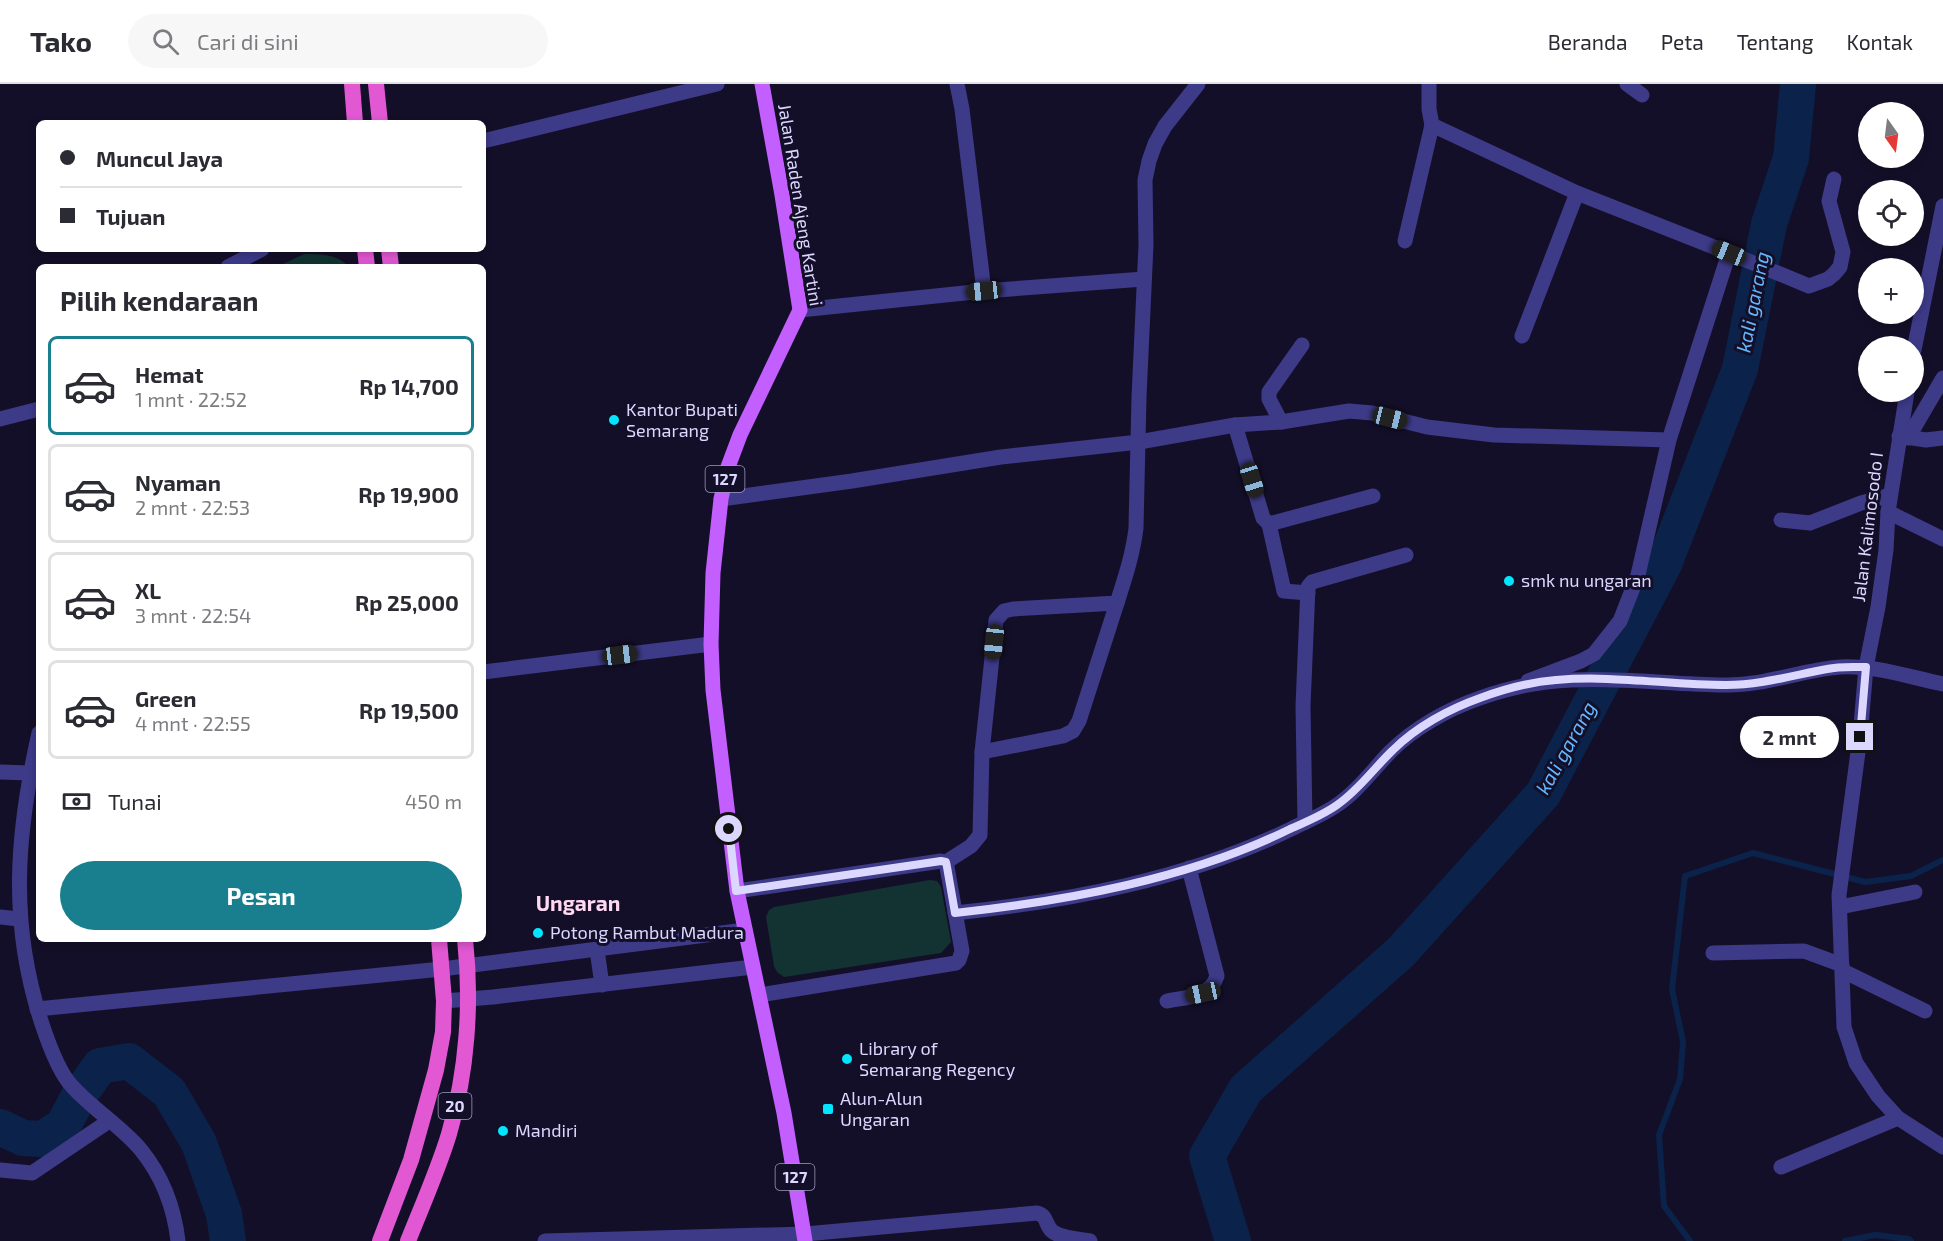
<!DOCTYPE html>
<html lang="id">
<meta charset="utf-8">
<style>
body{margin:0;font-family:"Exo 2",sans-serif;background:#f7f7f7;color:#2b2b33;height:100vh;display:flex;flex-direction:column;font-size:22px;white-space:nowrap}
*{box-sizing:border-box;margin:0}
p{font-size:20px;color:#7c7c81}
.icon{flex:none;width:33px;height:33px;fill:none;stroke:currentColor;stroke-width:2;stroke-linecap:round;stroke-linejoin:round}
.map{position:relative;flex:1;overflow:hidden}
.sheet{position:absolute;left:36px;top:180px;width:450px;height:678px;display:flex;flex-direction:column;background:#fff;border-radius:9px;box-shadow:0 3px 9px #0003}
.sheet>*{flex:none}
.guide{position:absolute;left:36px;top:36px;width:450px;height:132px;border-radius:9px;box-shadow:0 3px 9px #0003;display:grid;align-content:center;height:132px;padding:0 24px;background:#fff}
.needle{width:39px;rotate:166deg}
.controls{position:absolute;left:1858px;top:18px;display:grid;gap:12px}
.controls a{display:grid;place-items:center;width:66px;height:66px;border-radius:50%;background:#fff;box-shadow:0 3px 9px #0003;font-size:30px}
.end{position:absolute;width:27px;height:27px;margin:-14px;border:8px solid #dcd7ff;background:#111;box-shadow:0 0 0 3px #111}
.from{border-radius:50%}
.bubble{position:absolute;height:42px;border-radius:21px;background:#fff;box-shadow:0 3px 9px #0003;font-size:20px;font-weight:700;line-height:42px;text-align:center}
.car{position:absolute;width:18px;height:36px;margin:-18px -9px;border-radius:8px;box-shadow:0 0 4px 2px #0007;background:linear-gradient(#222 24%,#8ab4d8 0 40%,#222 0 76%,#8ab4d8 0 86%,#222 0)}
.guide b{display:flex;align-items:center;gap:21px;height:57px;font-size:22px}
.guide b+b{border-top:2px solid #e1e1e2}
.guide i{width:15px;height:15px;background:#2b2b33}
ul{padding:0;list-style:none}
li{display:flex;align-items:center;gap:18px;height:99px;margin:0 12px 9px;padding:0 12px;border:3px solid #e1e1e2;border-radius:9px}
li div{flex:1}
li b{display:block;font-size:22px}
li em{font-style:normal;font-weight:700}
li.current{border-color:#197f8f}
li>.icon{width:54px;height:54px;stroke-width:1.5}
h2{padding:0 24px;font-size:27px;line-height:72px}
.pay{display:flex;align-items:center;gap:15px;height:66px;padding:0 24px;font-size:22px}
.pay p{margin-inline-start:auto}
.action{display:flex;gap:12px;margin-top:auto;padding:12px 24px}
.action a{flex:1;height:69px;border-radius:36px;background:#197f8f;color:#fff;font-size:24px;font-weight:700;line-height:69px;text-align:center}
header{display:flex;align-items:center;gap:36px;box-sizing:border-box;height:84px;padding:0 30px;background:#fff;border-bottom:2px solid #e1e1e2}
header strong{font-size:28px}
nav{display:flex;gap:33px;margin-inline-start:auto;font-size:21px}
.search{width:420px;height:54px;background:#f7f7f7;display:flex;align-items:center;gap:15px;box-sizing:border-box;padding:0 21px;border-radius:33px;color:#7c7c81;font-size:22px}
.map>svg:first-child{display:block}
.green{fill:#123331}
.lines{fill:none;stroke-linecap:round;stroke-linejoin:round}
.stream{stroke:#0b234b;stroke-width:6}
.river{stroke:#0b234b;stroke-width:36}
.minor{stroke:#3d3a88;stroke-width:15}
.tertiary{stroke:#3d3a88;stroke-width:15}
.primary{stroke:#c35eff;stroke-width:15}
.trunk{stroke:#e158d2;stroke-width:16}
.route{stroke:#dcd7ff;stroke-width:8}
.poi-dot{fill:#03e5ff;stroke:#140f28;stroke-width:2}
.labels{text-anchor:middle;stroke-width:6;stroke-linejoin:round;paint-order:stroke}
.shield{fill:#140f28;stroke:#a09bbe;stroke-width:1.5}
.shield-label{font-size:16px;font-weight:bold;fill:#dcd7ff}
.street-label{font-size:18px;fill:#dcd7ff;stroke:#140f28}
.poi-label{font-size:18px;fill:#dcd7ff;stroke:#140f28;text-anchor:start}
.water-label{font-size:20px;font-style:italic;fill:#65b7ff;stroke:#140f28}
.quarter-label{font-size:21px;font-weight:bold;fill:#ffd9f1;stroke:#140f28}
</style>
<header>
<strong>Tako</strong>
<div class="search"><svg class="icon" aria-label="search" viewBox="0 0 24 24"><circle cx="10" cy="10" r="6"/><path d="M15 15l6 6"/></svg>Cari di sini</div>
<nav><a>Beranda</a><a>Peta</a><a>Tentang</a><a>Kontak</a></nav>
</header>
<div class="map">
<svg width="1943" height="1157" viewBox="0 0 1943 1157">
<rect width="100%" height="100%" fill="#140f28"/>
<g class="green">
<path d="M304,170C320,170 338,170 349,183H277Z"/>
<polygon points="930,796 937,797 941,803 951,858 941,869 784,893 777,888 774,882 766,833 769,826 774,823"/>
</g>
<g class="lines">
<g class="stream">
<polyline points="1690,1157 1664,1122 1659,1051 1680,995 1683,958 1672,905 1685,792 1753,769 1865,798 1911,792 1943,776"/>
<polyline points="1845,1157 1875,1151 1909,1155 1911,1157"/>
</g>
<g class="river">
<polyline points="0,1043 23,1054 42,1055 63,1042 80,1010 100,982 129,977 169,1008 199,1059 224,1130 228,1157"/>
<polyline points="1233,1157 1207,1072 1246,1005 1401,868 1543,710 1664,480 1740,285 1769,140 1791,74 1798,0"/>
</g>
<g class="minor">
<polyline points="957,0 962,25 984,207"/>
<polyline points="1429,0 1429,25 1432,41 1577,109 1729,169 1669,356 1638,491 1620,537 1594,570 1581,577 1528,597"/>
<polyline points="1627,0 1642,11"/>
<polyline points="483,57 717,0"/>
<polyline points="1405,157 1432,41"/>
<polyline points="1729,169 1809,202 1828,195 1834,190 1840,183 1843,168 1829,117 1834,95"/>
<polyline points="800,226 984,207 1144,195"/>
<polyline points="1522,252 1577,109"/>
<polyline points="1914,266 1943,122"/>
<polyline points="1907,308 1888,428 1886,466 1878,523 1866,583 1860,653 1839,811 1844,943 1856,979 1878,1012 1898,1034 1943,1063"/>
<polyline points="0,335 39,325"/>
<polyline points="1281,338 1269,315 1269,308 1302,261"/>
<polyline points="1235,341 1263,434 1269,440 1373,412"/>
<polyline points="1899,352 1926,356 1943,354"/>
<polyline points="1908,354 1943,294"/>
<polyline points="721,415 852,397 1001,373 1139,358 1235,341 1281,338 1349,327 1372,329 1427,343 1494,351 1669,356"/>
<polyline points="1888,428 1943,455"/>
<polyline points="1781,436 1810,439 1861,419 1890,411"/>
<polyline points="1269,440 1284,507 1308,509"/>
<polyline points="483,588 711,560"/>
<polyline points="982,668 1063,652 1073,647 1079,637 1117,519"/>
<polyline points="1305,738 1303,622 1308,503 1312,498 1406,471"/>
<path d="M946,778L971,762L980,751L982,668L996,536L1004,527L1013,525L1117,519C1125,494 1133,470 1136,444L1139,313L1146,161L1145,96L1149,77L1155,60L1165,42L1198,0"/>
<polyline points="1840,823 1915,808"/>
<polyline points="0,833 19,835"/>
<polyline points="1713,869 1804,867 1842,881"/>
<polyline points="1843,887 1925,927"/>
<path d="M1167,917C1186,913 1210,914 1217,892L1189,784"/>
<polyline points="37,925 442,885"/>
<polyline points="1781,1083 1898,1034"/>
<polyline points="0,1086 32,1089 109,1037"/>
<path d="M545,1157L805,1150L1037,1129C1048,1132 1045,1141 1052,1147C1060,1154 1079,1155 1090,1157"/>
</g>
<g class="tertiary">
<polyline points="228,183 262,165"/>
<path d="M39,649C16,751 9,840 42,940C48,958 58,987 71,1001C92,1025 121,1042 141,1066C163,1093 174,1123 178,1157"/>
<polyline points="0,688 30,689"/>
<polyline points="737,807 941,777 946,778 947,783 962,867 959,876 956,879 760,911"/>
<path d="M955,829C1069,817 1188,795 1291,745C1305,738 1320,732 1334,723C1356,709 1372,687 1390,668C1414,644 1448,625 1480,614C1563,583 1640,600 1725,601C1764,602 1801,586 1840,583C1875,581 1909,593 1943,600"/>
<polyline points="597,866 602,901"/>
<polyline points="442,885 745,846"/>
<polyline points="444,917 493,913 753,883"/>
</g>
<polyline class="primary" points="762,0 782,111 800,226 740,351 728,383 721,415 713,489 711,560 713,606 737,807 784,1029 805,1157"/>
<g class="trunk">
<polyline points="352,0 355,39"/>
<polyline points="376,0 380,39"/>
<polyline points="365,165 367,183"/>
<polyline points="389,165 391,183"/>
<polyline points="380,1157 411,1076 436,986 443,948 444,917 439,855"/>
<path d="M408,1157C422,1122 438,1086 449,1050C467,988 472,919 465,855"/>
</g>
</g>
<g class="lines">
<path class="route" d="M729,745L736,807L941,777L946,778L947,783L955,829C1066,817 1189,795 1290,745C1306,738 1323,731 1337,721C1359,706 1374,684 1393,666C1416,643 1449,625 1480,614C1504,605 1530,598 1556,596C1613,591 1670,601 1726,601C1761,601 1794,591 1827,585C1840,582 1853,583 1866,583L1860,653"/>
</g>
<g class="poi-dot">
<circle cx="614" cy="336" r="6"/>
<circle cx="1509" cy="497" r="6"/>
<circle cx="538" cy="849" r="6"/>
<circle cx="847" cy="975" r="6"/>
<rect x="822" y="1019" width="12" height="12" rx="3"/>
<circle cx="503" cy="1047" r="6"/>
</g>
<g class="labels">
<g class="shield">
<rect x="705.5" y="382" width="39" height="26" rx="4.5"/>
<rect x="438.5" y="1009" width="33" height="26" rx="4.5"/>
<rect x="775.5" y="1080" width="39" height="26" rx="4.5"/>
</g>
<g class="shield-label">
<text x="725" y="401">127</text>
<text x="455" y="1028">20</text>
<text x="795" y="1099">127</text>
</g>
<g class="street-label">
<text transform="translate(800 121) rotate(81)" y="6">Jalan Raden Ajeng Kartini</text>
<text transform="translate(1868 443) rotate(-83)" y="6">Jalan Kalimosodo I</text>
</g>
<g class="poi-label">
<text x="626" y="332">Kantor Bupati<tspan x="626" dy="21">Semarang</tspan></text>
<text x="1521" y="503">smk nu ungaran</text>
<text x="550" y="855">Potong Rambut Madura</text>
<text x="859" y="971">Library of<tspan x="859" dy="21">Semarang Regency</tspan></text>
<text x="840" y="1021">Alun-Alun<tspan x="840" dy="21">Ungaran</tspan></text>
<text x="515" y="1053">Mandiri</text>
</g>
<g class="water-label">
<text transform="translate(1753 218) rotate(-79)" y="7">kali garang</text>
<text transform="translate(1566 664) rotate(-61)" y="7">kali garang</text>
</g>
<g class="quarter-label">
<text x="578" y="827">Ungaran</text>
</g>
</g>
</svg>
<div class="controls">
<a><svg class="needle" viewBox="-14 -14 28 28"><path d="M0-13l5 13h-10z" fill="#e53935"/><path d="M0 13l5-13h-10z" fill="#7c7c81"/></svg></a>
<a><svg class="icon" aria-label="locate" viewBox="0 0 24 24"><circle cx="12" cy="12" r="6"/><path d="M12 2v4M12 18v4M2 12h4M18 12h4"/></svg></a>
<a>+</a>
<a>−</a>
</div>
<i class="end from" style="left:729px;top:745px"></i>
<i class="end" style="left:1860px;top:653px"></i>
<div class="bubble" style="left:1740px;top:632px;width:99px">2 mnt</div>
<i class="car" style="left:1729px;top:169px;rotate:292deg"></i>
<i class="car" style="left:984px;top:207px;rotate:264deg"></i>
<i class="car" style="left:1390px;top:334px;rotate:104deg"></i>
<i class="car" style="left:1252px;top:396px;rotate:163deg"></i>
<i class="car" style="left:994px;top:558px;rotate:186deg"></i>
<i class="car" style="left:620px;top:571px;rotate:83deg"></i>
<i class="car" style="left:1203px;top:909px;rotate:258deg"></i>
<div class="guide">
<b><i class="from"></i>Muncul Jaya</b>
<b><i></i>Tujuan</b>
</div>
<section class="sheet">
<h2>Pilih kendaraan</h2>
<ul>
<li class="current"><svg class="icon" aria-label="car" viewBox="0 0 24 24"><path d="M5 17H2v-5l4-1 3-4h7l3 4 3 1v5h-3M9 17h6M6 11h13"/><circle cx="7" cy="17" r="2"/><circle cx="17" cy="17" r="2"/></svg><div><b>Hemat</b><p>1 mnt · 22:52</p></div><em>Rp 14,700</em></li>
<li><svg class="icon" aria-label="car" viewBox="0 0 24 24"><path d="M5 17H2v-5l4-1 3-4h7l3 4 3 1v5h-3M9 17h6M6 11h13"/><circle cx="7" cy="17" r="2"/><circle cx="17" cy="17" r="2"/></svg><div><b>Nyaman</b><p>2 mnt · 22:53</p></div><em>Rp 19,900</em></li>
<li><svg class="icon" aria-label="car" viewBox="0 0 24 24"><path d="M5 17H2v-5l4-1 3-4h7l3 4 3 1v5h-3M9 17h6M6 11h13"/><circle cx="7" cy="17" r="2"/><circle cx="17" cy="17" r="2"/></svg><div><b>XL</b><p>3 mnt · 22:54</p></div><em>Rp 25,000</em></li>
<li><svg class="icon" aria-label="car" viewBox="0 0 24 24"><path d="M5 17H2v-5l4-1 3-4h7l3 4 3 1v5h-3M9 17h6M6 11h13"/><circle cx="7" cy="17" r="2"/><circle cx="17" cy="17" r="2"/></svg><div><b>Green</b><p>4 mnt · 22:55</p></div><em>Rp 19,500</em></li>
</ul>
<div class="pay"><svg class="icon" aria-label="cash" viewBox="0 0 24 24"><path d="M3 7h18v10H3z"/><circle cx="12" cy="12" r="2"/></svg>Tunai<p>450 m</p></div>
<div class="action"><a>Pesan</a></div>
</section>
</div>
